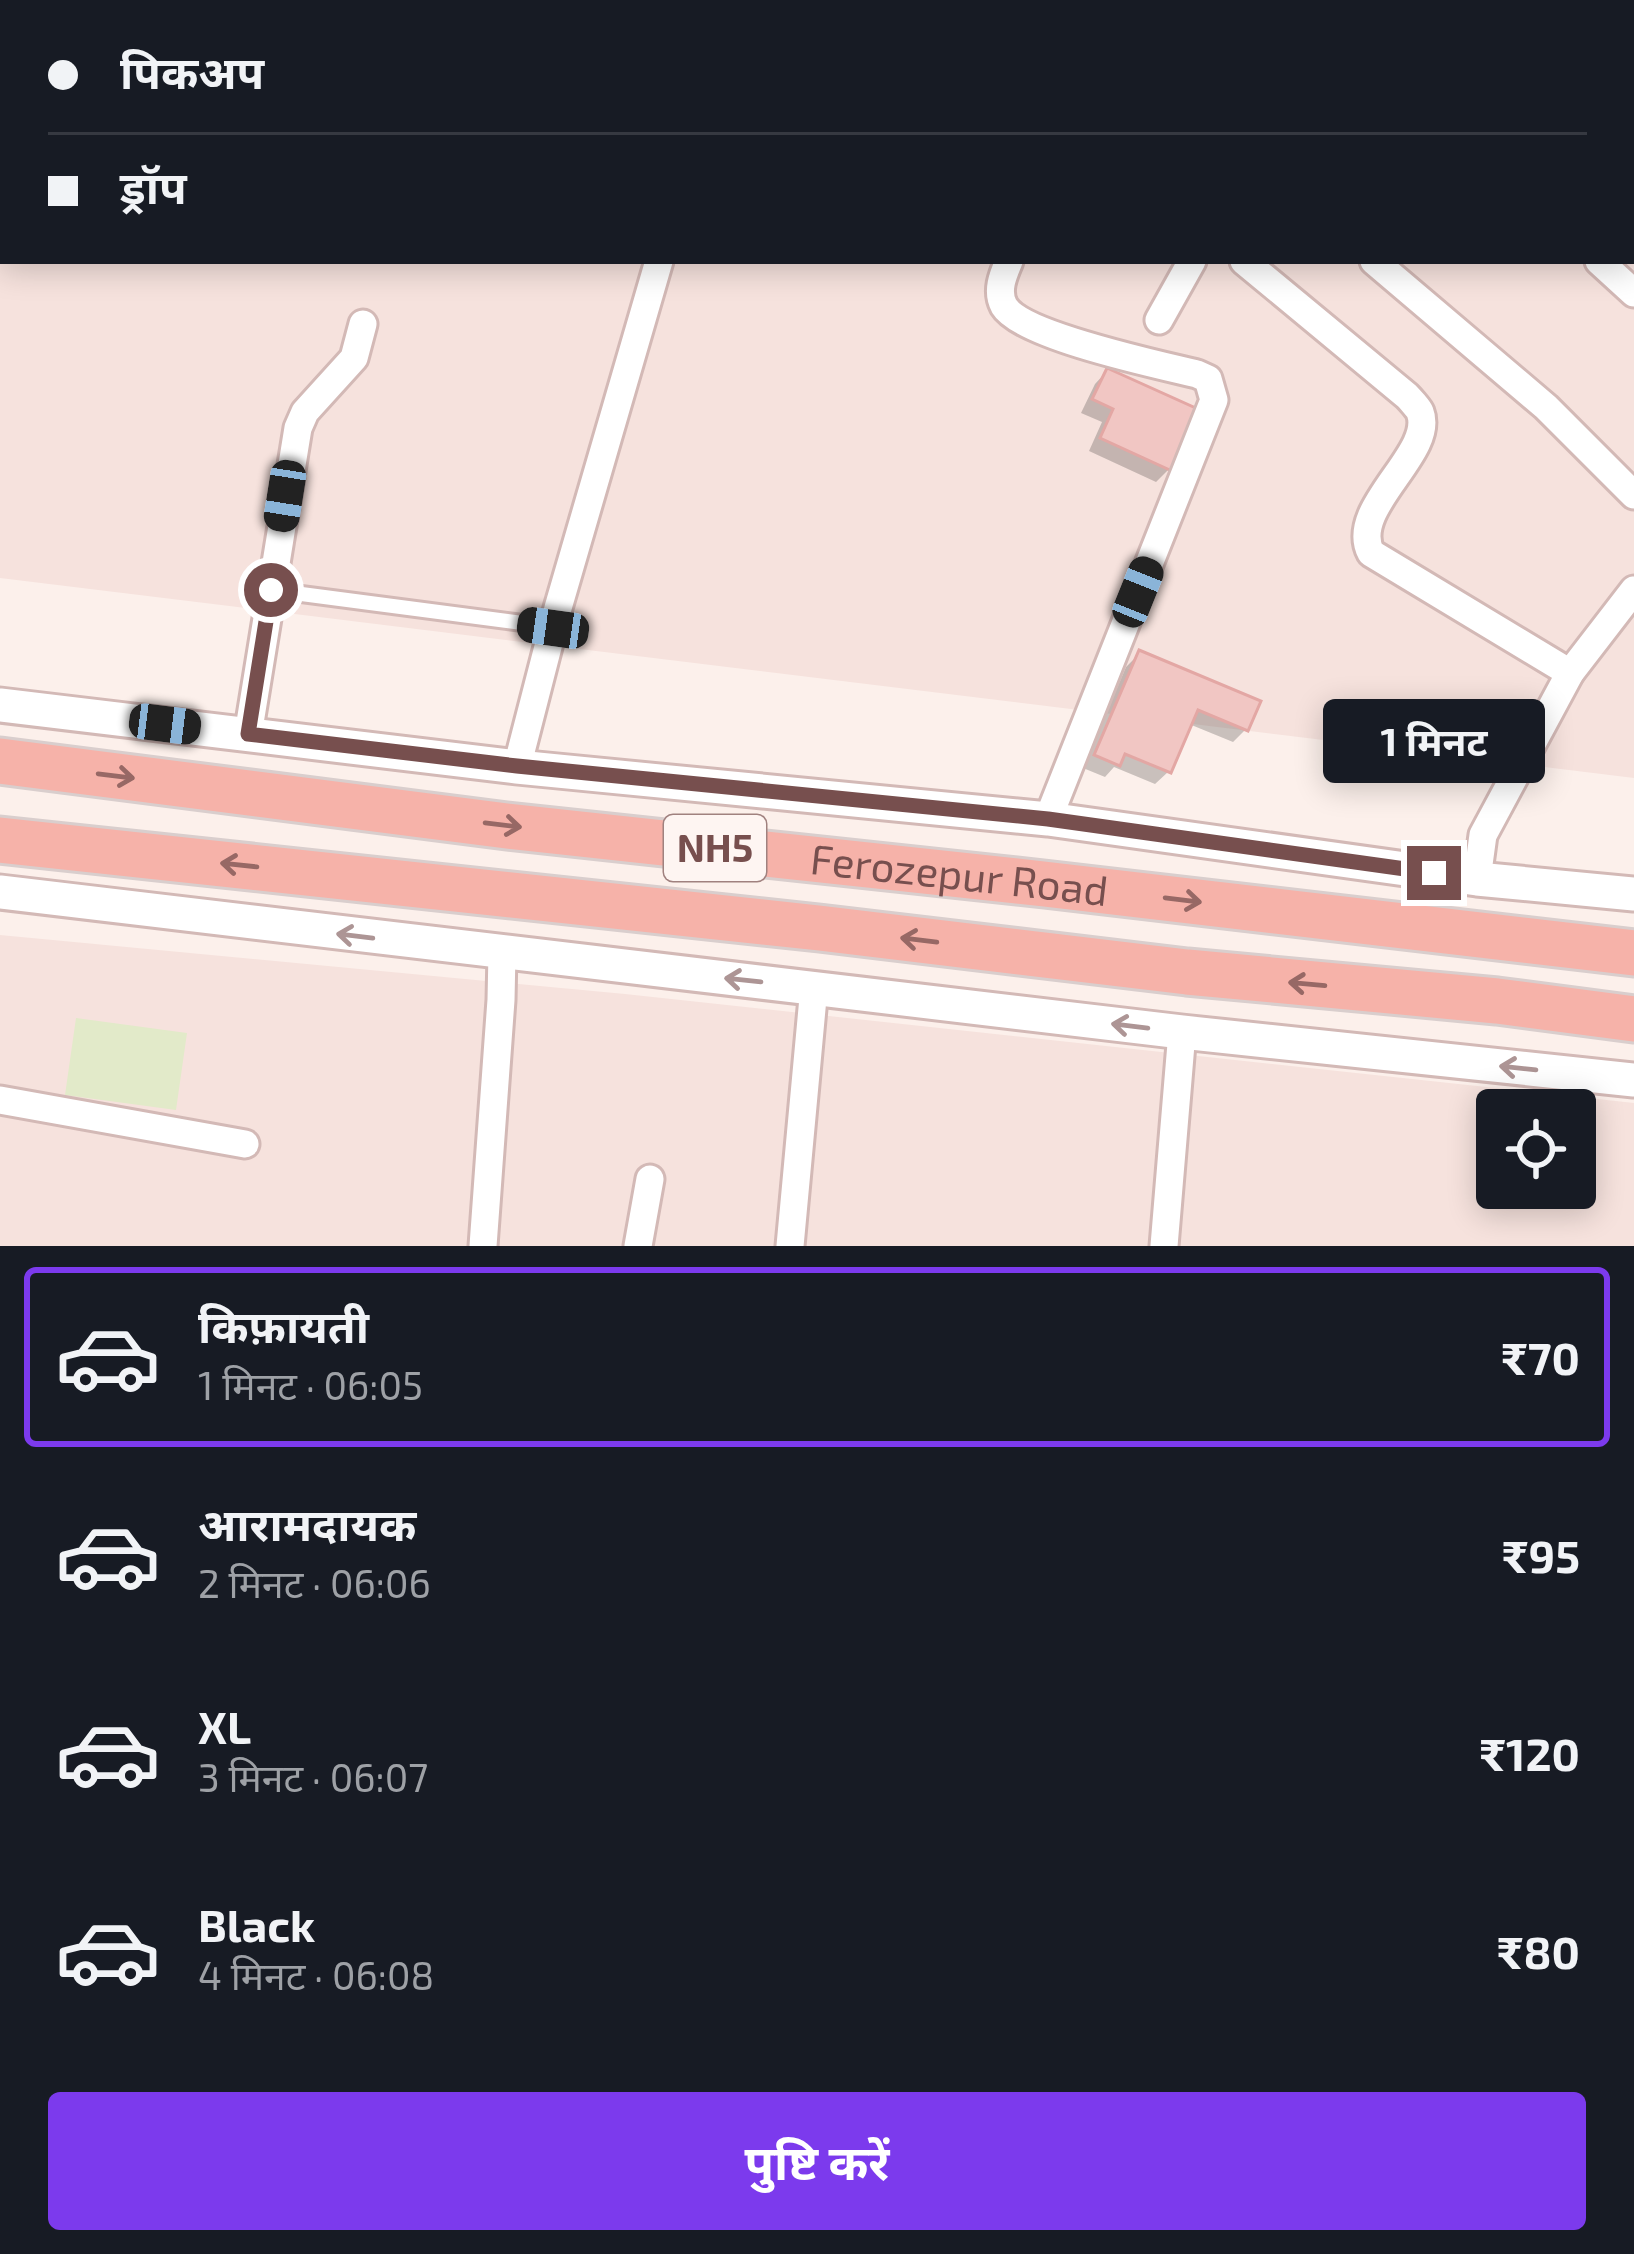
<!DOCTYPE html>
<html lang="hi">
<meta charset="utf-8">
<style>
body{margin:0;font-family:"Exo 2","Noto Sans Devanagari",sans-serif;background:#242831;color:#f1f3f6;height:100vh;display:flex;flex-direction:column;font-size:45px;white-space:nowrap}
*{box-sizing:border-box;margin:0}
p{font-size:39px;color:#9ea1a6}
.icon{flex:none;width:66px;height:66px;fill:none;stroke:currentColor;stroke-width:2;stroke-linecap:round;stroke-linejoin:round}
.map{position:relative;height:1246px;overflow:hidden}
.panel{display:flex;flex-direction:column;background:#171b24;flex:1}
.panel>*{flex:none}
.hud{position:absolute;left:0px;top:0px;width:1635px;height:264px;box-shadow:0 6px 30px #0003;display:grid;align-content:center;height:264px;padding:0 48px;background:#171b24}
.tools{position:absolute;left:1476px;top:1089px;display:grid;gap:24px}
.tools a{display:grid;place-items:center;width:120px;height:120px;border-radius:12px;background:#171b24;box-shadow:0 6px 30px #0003;font-size:60px}
.end{position:absolute;width:54px;height:54px;margin:-27px;border:15px solid #774f4e;background:#fff;box-shadow:0 0 0 6px #fff}
.from{border-radius:50%}
.bubble{position:absolute;height:84px;border-radius:12px;background:#171b24;box-shadow:0 6px 30px #0003;font-size:39px;font-weight:700;line-height:84px;text-align:center}
.car{position:absolute;width:36px;height:72px;margin:-36px -18px;border-radius:15px;box-shadow:0 0 9px 3px #0007;background:linear-gradient(#222 24%,#8ab4d8 0 40%,#222 0 76%,#8ab4d8 0 86%,#222 0)}
.hud b{display:flex;align-items:center;gap:42px;height:114px;font-size:45px}
.hud b+b{border-top:3px solid #363941}
.hud i{width:30px;height:30px;background:#f1f3f6}
ul{padding:21px 0 0;list-style:none}
li{display:flex;align-items:center;gap:36px;height:180px;margin:0 24px 18px;padding:0 24px;border:6px solid transparent;border-radius:12px}
li div{flex:1}
li b{display:block;font-size:45px}
li em{font-style:normal;font-weight:700}
li.on{border-color:#7c3aed}
li>.icon{width:108px;height:108px;stroke-width:1.5}
.action{display:flex;gap:24px;margin-top:auto;padding:24px 48px}
.action a{flex:1;height:138px;border-radius:12px;background:#7c3aed;color:#fff;font-size:48px;font-weight:700;line-height:138px;text-align:center}
.map>svg:first-child{display:block}
.residential{fill:#f6e2dd;fill-rule:evenodd}
.green{fill:#e2eac9}
.shadow{fill:#0003}
.building{fill:#f1c6c3;stroke:#e3a7a4;stroke-width:3}
.lines{fill:none;stroke-linecap:round;stroke-linejoin:round}
.service-casing{stroke:#d3b9b6;stroke-width:20}
.minor-casing{stroke:#d3b9b6;stroke-width:33}
.tertiary-casing{stroke:#d3b9b6;stroke-width:39}
.trunk-casing{stroke:#d9cecd;stroke-width:51}
.service{stroke:#fff;stroke-width:14}
.minor{stroke:#fff;stroke-width:27}
.tertiary{stroke:#fff;stroke-width:33}
.trunk{stroke:#f6b2a9;stroke-width:45}
.oneway{stroke:#976865}
.oneway2{stroke:#ad9595}
.route{stroke:#774f4e;stroke-width:15}
.labels{text-anchor:middle;stroke-width:9;stroke-linejoin:round;paint-order:stroke}
.shield{fill:#fef5f2;stroke:#a0817f;stroke-width:3}
.shield-label{font-size:39px;font-weight:bold;fill:#774f4e}
.street-label{font-size:42px;fill:#774f4e;stroke:#fef5f2}
</style>
<div class="map">
<svg width="1634" height="1246" viewBox="0 0 1634 1246">
<rect width="100%" height="100%" fill="#fcf0eb"/>
<g class="residential">
<path d="M0,0H1634V778L0,578ZM3,3H1632V261H3Z"/>
<path d="M0,935L625,994L1634,1103V1246H0ZM1497,1110H1575V1188H1497Z"/>
</g>
<polygon class="green" points="76,1018 187,1033 176,1110 65,1095"/>
<g class="shadow">
<polygon points="1107,371 1169,469 1156,482 1089,451 1102,422 1081,413 1095,384"/>
<polygon points="1139,654 1246,729 1233,742 1189,724 1168,772 1155,784 1114,767 1105,777 1083,768 1126,667"/>
</g>
<g class="building">
<polygon points="1107,368 1200,410 1172,471 1100,438 1113,409 1092,399"/>
<polygon points="1139,650 1261,701 1248,731 1198,710 1171,773 1125,754 1120,766 1094,755"/>
</g>
<g class="lines">
<defs>
<g id="service">
<polyline points="56,0 58,3"/>
<polyline points="105,3 107,0"/>
<polyline points="0,117 3,115"/>
<polyline points="271,590 553,627"/>
</g>
<g id="minor">
<polyline points="713,0 719,3"/>
<polyline points="1135,3 1137,0"/>
<polyline points="1344,3 1345,0"/>
<polyline points="1544,3 1544,0"/>
<path d="M1009,261C1003,275 996,291 1004,306C1022,336 1160,365 1197,374L1208,379L1214,400L1048,819"/>
<path d="M1244,261L1407,396C1409,398 1419,409 1420,412C1436,453 1347,508 1371,553L1570,673"/>
<polyline points="1374,261 1546,407 1634,495"/>
<polyline points="1599,261 1634,293"/>
<polyline points="1159,320 1192,261"/>
<polyline points="248,735 298,428 305,412 354,358 363,324"/>
<polyline points="517,767 558,608 659,261"/>
<polyline points="1477,879 1483,835 1570,673 1634,590"/>
<polyline points="0,1100 245,1144"/>
<polyline points="483,1246 501,1000 502,953"/>
<polyline points="638,1246 650,1179"/>
<polyline points="790,1246 814,987"/>
<polyline points="1164,1246 1182,1032"/>
</g>
<g id="tertiary">
<polyline points="0,705 517,767 1048,819 1477,879 1634,894"/>
<polyline points="0,892 1182,1032 1634,1080"/>
</g>
<g id="trunk">
<path id="s1" d="M0,761L507,826L1044,884L1634,953"/>
<polyline points="0,840 819,928 1187,972 1497,1001 1634,1019"/>
</g>
</defs>
<use href="#service" class="service-casing"/>
<use href="#minor" class="minor-casing"/>
<use href="#tertiary" class="tertiary-casing"/>
<use href="#trunk" class="trunk-casing"/>
<use href="#service" class="service"/>
<use href="#minor" class="minor"/>
<use href="#tertiary" class="tertiary"/>
<use href="#trunk" class="trunk"/>
</g>
<defs><path id="oneway-shaft" d="M-6 0H5M1.5-3L5.5 0L1.5 3" fill="none" stroke-width="1.6" stroke-linecap="round" stroke-linejoin="round" transform="scale(3)"/></defs>
<g class="oneway">
<use href="#oneway-shaft" transform="translate(116 776) rotate(7)"/>
<use href="#oneway-shaft" transform="translate(503 825) rotate(7)"/>
<use href="#oneway-shaft" transform="translate(239 865) rotate(-174)"/>
<use href="#oneway-shaft" transform="translate(1183 900) rotate(7)"/>
<use href="#oneway-shaft" transform="translate(919 940) rotate(-173)"/>
<use href="#oneway-shaft" transform="translate(1307 984) rotate(-175)"/>
</g>
<g class="oneway2">
<use href="#oneway-shaft" transform="translate(355 936) rotate(-173)"/>
<use href="#oneway-shaft" transform="translate(743 980) rotate(-174)"/>
<use href="#oneway-shaft" transform="translate(1130 1026) rotate(-173)"/>
<use href="#oneway-shaft" transform="translate(1518 1068) rotate(-174)"/>
</g>
<g class="lines">
<polyline class="route" points="271,590 248,734 517,766 1048,819 1434,873"/>
</g>
<g class="labels">
<rect class="shield" x="664" y="815" width="102" height="66" rx="9"/>
<g class="shield-label">
<text x="715" y="862">NH5</text>
</g>
<g class="street-label">
<text dy="15" stroke="none"><textPath href="#s1" startOffset="966">Ferozepur Road</textPath></text>
</g>
</g>
</svg>
<div class="tools">
<a><svg class="icon" aria-label="locate" viewBox="0 0 24 24"><circle cx="12" cy="12" r="6"/><path d="M12 2v4M12 18v4M2 12h4M18 12h4"/></svg></a>
</div>
<i class="end from" style="left:271px;top:590px"></i>
<i class="end" style="left:1434px;top:873px"></i>
<div class="bubble" style="left:1323px;top:699px;width:222px">1 मिनट</div>
<i class="car" style="left:285px;top:496px;rotate:189deg"></i>
<i class="car" style="left:1138px;top:592px;rotate:22deg"></i>
<i class="car" style="left:553px;top:628px;rotate:278deg"></i>
<i class="car" style="left:165px;top:724px;rotate:97deg"></i>
<div class="hud">
<b><i class="from"></i>पिकअप</b>
<b><i></i>ड्रॉप</b>
</div>
</div>
<section class="panel">
<ul>
<li class="on"><svg class="icon" aria-label="car" viewBox="0 0 24 24"><path d="M5 17H2v-5l4-1 3-4h7l3 4 3 1v5h-3M9 17h6M6 11h13"/><circle cx="7" cy="17" r="2"/><circle cx="17" cy="17" r="2"/></svg><div><b>किफ़ायती</b><p>1 मिनट · 06:05</p></div><em>₹70</em></li>
<li><svg class="icon" aria-label="car" viewBox="0 0 24 24"><path d="M5 17H2v-5l4-1 3-4h7l3 4 3 1v5h-3M9 17h6M6 11h13"/><circle cx="7" cy="17" r="2"/><circle cx="17" cy="17" r="2"/></svg><div><b>आरामदायक</b><p>2 मिनट · 06:06</p></div><em>₹95</em></li>
<li><svg class="icon" aria-label="car" viewBox="0 0 24 24"><path d="M5 17H2v-5l4-1 3-4h7l3 4 3 1v5h-3M9 17h6M6 11h13"/><circle cx="7" cy="17" r="2"/><circle cx="17" cy="17" r="2"/></svg><div><b>XL</b><p>3 मिनट · 06:07</p></div><em>₹120</em></li>
<li><svg class="icon" aria-label="car" viewBox="0 0 24 24"><path d="M5 17H2v-5l4-1 3-4h7l3 4 3 1v5h-3M9 17h6M6 11h13"/><circle cx="7" cy="17" r="2"/><circle cx="17" cy="17" r="2"/></svg><div><b>Black</b><p>4 मिनट · 06:08</p></div><em>₹80</em></li>
</ul>
<div class="action"><a>पुष्टि करें</a></div>
</section>
